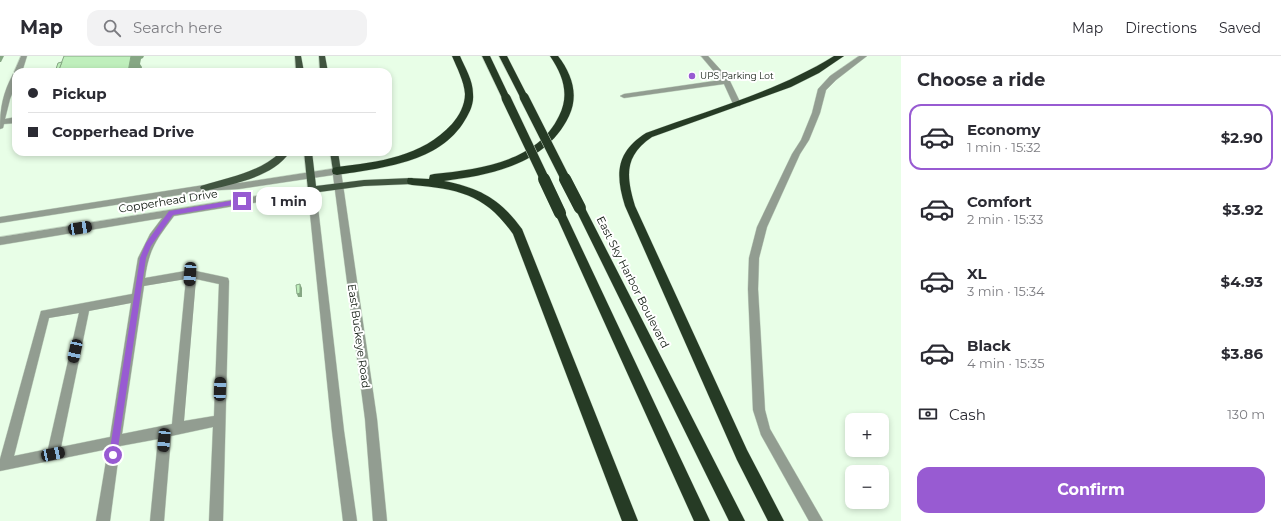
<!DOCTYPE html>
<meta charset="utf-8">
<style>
body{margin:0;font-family:Montserrat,sans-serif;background:#f2f2f3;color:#2b2b33;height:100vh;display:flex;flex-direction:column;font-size:15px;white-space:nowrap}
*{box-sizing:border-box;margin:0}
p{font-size:13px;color:#7c7c81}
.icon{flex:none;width:22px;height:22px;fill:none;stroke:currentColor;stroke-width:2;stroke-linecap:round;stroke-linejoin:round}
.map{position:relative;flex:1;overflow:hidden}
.details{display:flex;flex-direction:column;background:#fff;width:380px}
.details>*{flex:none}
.banner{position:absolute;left:12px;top:12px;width:380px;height:88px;border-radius:12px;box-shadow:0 2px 6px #0003;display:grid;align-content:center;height:88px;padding:0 16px;background:#fff}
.controls{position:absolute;left:845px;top:357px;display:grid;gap:8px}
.controls a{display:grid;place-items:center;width:44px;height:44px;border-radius:8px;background:#fff;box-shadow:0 2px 6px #0003;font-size:20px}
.end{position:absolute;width:18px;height:18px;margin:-9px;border:5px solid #985bd2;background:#fff;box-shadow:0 0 0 2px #fff}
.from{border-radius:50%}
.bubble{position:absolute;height:28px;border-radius:12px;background:#fff;box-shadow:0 2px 6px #0003;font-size:13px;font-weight:700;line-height:28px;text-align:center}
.car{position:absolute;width:12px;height:24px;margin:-12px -6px;border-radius:5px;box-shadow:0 0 3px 1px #0007;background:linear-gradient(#222 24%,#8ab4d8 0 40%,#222 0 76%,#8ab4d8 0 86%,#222 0)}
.banner b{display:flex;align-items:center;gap:14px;height:38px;font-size:15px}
.banner b+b{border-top:1px solid #e1e1e2}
.banner i{width:10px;height:10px;background:#2b2b33}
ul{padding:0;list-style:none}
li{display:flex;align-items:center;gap:12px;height:66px;margin:0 8px 6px;padding:0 8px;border:2px solid transparent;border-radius:12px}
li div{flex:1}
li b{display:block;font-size:15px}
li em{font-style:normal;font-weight:700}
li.current{border-color:#985bd2}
li>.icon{width:36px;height:36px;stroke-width:1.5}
h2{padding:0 16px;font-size:18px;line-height:48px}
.pay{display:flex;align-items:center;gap:10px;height:44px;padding:0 16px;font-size:15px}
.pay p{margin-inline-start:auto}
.button{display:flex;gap:8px;margin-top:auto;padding:8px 16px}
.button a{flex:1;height:46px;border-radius:12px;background:#985bd2;color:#fff;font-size:16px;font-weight:700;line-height:46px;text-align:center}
header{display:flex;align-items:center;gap:24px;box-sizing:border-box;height:56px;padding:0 20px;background:#fff;border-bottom:1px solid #e1e1e2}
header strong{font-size:19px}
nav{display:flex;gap:22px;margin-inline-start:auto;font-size:14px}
.search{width:280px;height:36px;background:#f2f2f3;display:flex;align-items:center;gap:10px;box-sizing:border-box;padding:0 14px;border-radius:12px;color:#7c7c81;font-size:15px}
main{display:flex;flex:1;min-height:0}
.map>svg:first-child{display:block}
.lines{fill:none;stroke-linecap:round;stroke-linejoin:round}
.minor-casing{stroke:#c5d9c4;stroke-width:1}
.major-casing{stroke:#c5d9c4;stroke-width:1}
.highway-casing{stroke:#c5d9c4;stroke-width:1}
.minor{fill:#929d91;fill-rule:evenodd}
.major{fill:#415540;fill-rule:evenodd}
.highway{fill:#263b25;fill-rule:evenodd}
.highway-bridge-far1-casing{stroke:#c5d9c4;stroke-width:10;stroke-linecap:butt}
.highway-bridge-casing{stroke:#c5d9c4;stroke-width:12;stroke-linecap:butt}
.highway-bridge-far1{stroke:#263b25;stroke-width:9}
.highway-bridge{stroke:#263b25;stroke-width:12}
.shaded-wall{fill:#86a784}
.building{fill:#bfefbc;stroke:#86a784}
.route{fill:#985bd2}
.poi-dot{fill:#985bd2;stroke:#fff;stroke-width:1.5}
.labels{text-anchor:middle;stroke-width:4;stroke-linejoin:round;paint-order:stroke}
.far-poi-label{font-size:9px;fill:#0d170d;stroke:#fff;text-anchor:start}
.street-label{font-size:11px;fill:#0d170d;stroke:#fff}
</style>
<header>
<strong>Map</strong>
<div class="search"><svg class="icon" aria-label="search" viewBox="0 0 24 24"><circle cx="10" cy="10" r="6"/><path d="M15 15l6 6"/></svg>Search here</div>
<nav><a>Map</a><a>Directions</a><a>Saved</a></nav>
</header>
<main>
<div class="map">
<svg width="901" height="465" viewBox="0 0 901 465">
<rect width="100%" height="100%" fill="#e8fee7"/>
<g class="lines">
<defs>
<g id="minor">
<polygon points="21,0 27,0 22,16 16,16 15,18 14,16"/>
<polygon points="701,0 708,0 729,23 741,48 740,50 734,50 724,28 624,42 620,40 624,38 721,24"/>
<polygon points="859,0 867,0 836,24 826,34 820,57 809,84 800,98 767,171 759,202 758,233 765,354 770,373 823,465 809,465 761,379 753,354 748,233 749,202 757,171 792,98 801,84 812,57 818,33 830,20"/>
<path d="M13,18H16V28L10,43L5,63L16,61V67L4,68L3,72L0,73C0,51 3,37 13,18Z"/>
<polygon points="337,112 341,115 377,363 387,465 373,465 365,363 333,119 239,133 204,135 0,167 0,161 204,129 239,127"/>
<path d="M312,131L316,134L344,375L357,465H343L332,375L308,138L174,160C157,183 149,192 145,222L191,214L224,221L228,222L229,225L223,465H209L213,371L171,380L164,465H150L158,383L120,390L110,465H96L108,393L0,415V403L41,255L132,238L138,202L150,178L162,162L0,189V181ZM186,223L172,368L122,378L144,230ZM196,223L219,228L214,360L184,365ZM131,247L110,381L61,391L89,255ZM79,257L48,393L14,400L49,262Z"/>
</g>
<g id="major">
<polygon points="295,0 301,0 304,16 296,16"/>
<polygon points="319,0 325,0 328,16 320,16"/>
<path d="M281,96H290C272,122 232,128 204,135L200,132L201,130C230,121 258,117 281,96Z"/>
<polygon points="304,96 312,96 316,130 364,124 412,122 416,125 412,128 364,130 312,137 308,134"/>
<polygon points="330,96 338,96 341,115 340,117 337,118 333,115"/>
</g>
<g id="highway">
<path d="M452,0H460C465,12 473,24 473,38C474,47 470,56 465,64C440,107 381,112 337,119L333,118L332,115L333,112L337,111C378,106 422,101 452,68C459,60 465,49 465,38C464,25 457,12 452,0Z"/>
<polygon points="482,0 490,0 510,42 509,44 506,45 502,42"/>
<polygon points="499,0 507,0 528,41 527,43 521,43 520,41"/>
<path d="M550,0H558C572,18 579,39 569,60C546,108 492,119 444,125C480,132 500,143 522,173L638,465H622L513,178C485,138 458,133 412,129L408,128L407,125L408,122L429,123L430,119L434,118C480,113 537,106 559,60C570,39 563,19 550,0Z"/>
<path d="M834,0H844L819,17L791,31L652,81C624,100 626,120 635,150L747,394L784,465H768L737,404L625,150C615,118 616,96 646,77C709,54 776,36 834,0Z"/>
<polygon points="580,148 584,149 585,152 745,465 729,465 575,152 576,149"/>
<polygon points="560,153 564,154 565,157 710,465 694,465 555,157 556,154"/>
</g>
</defs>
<use href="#minor" class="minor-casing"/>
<use href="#major" class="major-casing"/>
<use href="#highway" class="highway-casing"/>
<use href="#minor" class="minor"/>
<use href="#major" class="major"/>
<use href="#highway" class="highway"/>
<defs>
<g id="highway-bridge-far1">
<polyline points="524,41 566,124"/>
<polyline points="506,42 545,124"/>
</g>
<g id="highway-bridge">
<polyline points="544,123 560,157"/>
<polyline points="565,123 580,152"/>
</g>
</defs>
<use href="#highway-bridge-far1" class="highway-bridge-far1-casing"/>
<use href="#highway-bridge" class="highway-bridge-casing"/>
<use href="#highway-bridge-far1" class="highway-bridge-far1"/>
<use href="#highway-bridge" class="highway-bridge"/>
</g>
<g class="shaded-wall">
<polygon points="0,0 4,0 1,6 0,6"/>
<polygon points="131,0 144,0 143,2 141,3 140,8 142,11 141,16 125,16"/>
<polygon points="300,228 302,232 302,241 298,241 297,238"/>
</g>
<g class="building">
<polygon points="64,0 131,0 128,16 58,16"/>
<polygon points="62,6 58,16 55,16 58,7"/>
<polygon points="300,228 300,237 297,238 296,229"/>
</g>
<polygon class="route" points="242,143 245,145 244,147 173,159 151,190 146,202 117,399 116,402 110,402 109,399 140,202 146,187 169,155"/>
<circle class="poi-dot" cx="692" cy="20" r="4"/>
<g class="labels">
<g class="far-poi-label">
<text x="700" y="23">UPS Parking Lot</text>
</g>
<g class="street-label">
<text transform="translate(168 145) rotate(-9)" y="4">Copperhead Drive</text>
<text transform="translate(633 226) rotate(63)" y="4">East Sky Harbor Boulevard</text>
<text transform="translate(359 280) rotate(82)" y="4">East Buckeye Road</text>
</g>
</g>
</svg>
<div class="controls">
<a>+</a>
<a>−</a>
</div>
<i class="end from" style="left:113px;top:399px"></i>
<i class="end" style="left:242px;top:145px"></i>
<div class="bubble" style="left:256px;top:131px;width:66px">1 min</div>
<i class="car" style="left:80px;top:172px;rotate:81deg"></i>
<i class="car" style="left:190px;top:218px;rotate:184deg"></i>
<i class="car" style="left:75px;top:295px;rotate:192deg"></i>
<i class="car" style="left:220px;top:333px;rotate:2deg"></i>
<i class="car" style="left:164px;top:384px;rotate:185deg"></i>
<i class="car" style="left:53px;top:398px;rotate:78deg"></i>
<div class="banner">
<b><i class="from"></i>Pickup</b>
<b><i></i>Copperhead Drive</b>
</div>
</div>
<section class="details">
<h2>Choose a ride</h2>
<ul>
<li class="current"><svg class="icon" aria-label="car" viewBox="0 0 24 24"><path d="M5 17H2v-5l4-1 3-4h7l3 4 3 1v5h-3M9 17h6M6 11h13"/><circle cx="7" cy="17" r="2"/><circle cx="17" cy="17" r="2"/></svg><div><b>Economy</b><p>1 min · 15:32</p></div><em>$2.90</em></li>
<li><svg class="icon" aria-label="car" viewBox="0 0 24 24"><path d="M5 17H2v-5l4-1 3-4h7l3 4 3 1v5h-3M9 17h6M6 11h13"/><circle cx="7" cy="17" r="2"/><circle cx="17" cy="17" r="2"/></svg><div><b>Comfort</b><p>2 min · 15:33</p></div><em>$3.92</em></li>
<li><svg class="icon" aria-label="car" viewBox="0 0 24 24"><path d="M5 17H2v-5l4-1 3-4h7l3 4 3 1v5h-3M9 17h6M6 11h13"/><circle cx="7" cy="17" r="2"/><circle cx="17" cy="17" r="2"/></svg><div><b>XL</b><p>3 min · 15:34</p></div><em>$4.93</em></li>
<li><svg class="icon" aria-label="car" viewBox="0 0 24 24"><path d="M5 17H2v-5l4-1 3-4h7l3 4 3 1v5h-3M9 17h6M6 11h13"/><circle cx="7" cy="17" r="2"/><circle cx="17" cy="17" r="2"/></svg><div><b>Black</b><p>4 min · 15:35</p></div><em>$3.86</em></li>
</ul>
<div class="pay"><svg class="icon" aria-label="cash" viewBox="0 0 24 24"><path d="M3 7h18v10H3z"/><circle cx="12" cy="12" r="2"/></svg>Cash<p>130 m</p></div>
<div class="button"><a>Confirm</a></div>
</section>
</main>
